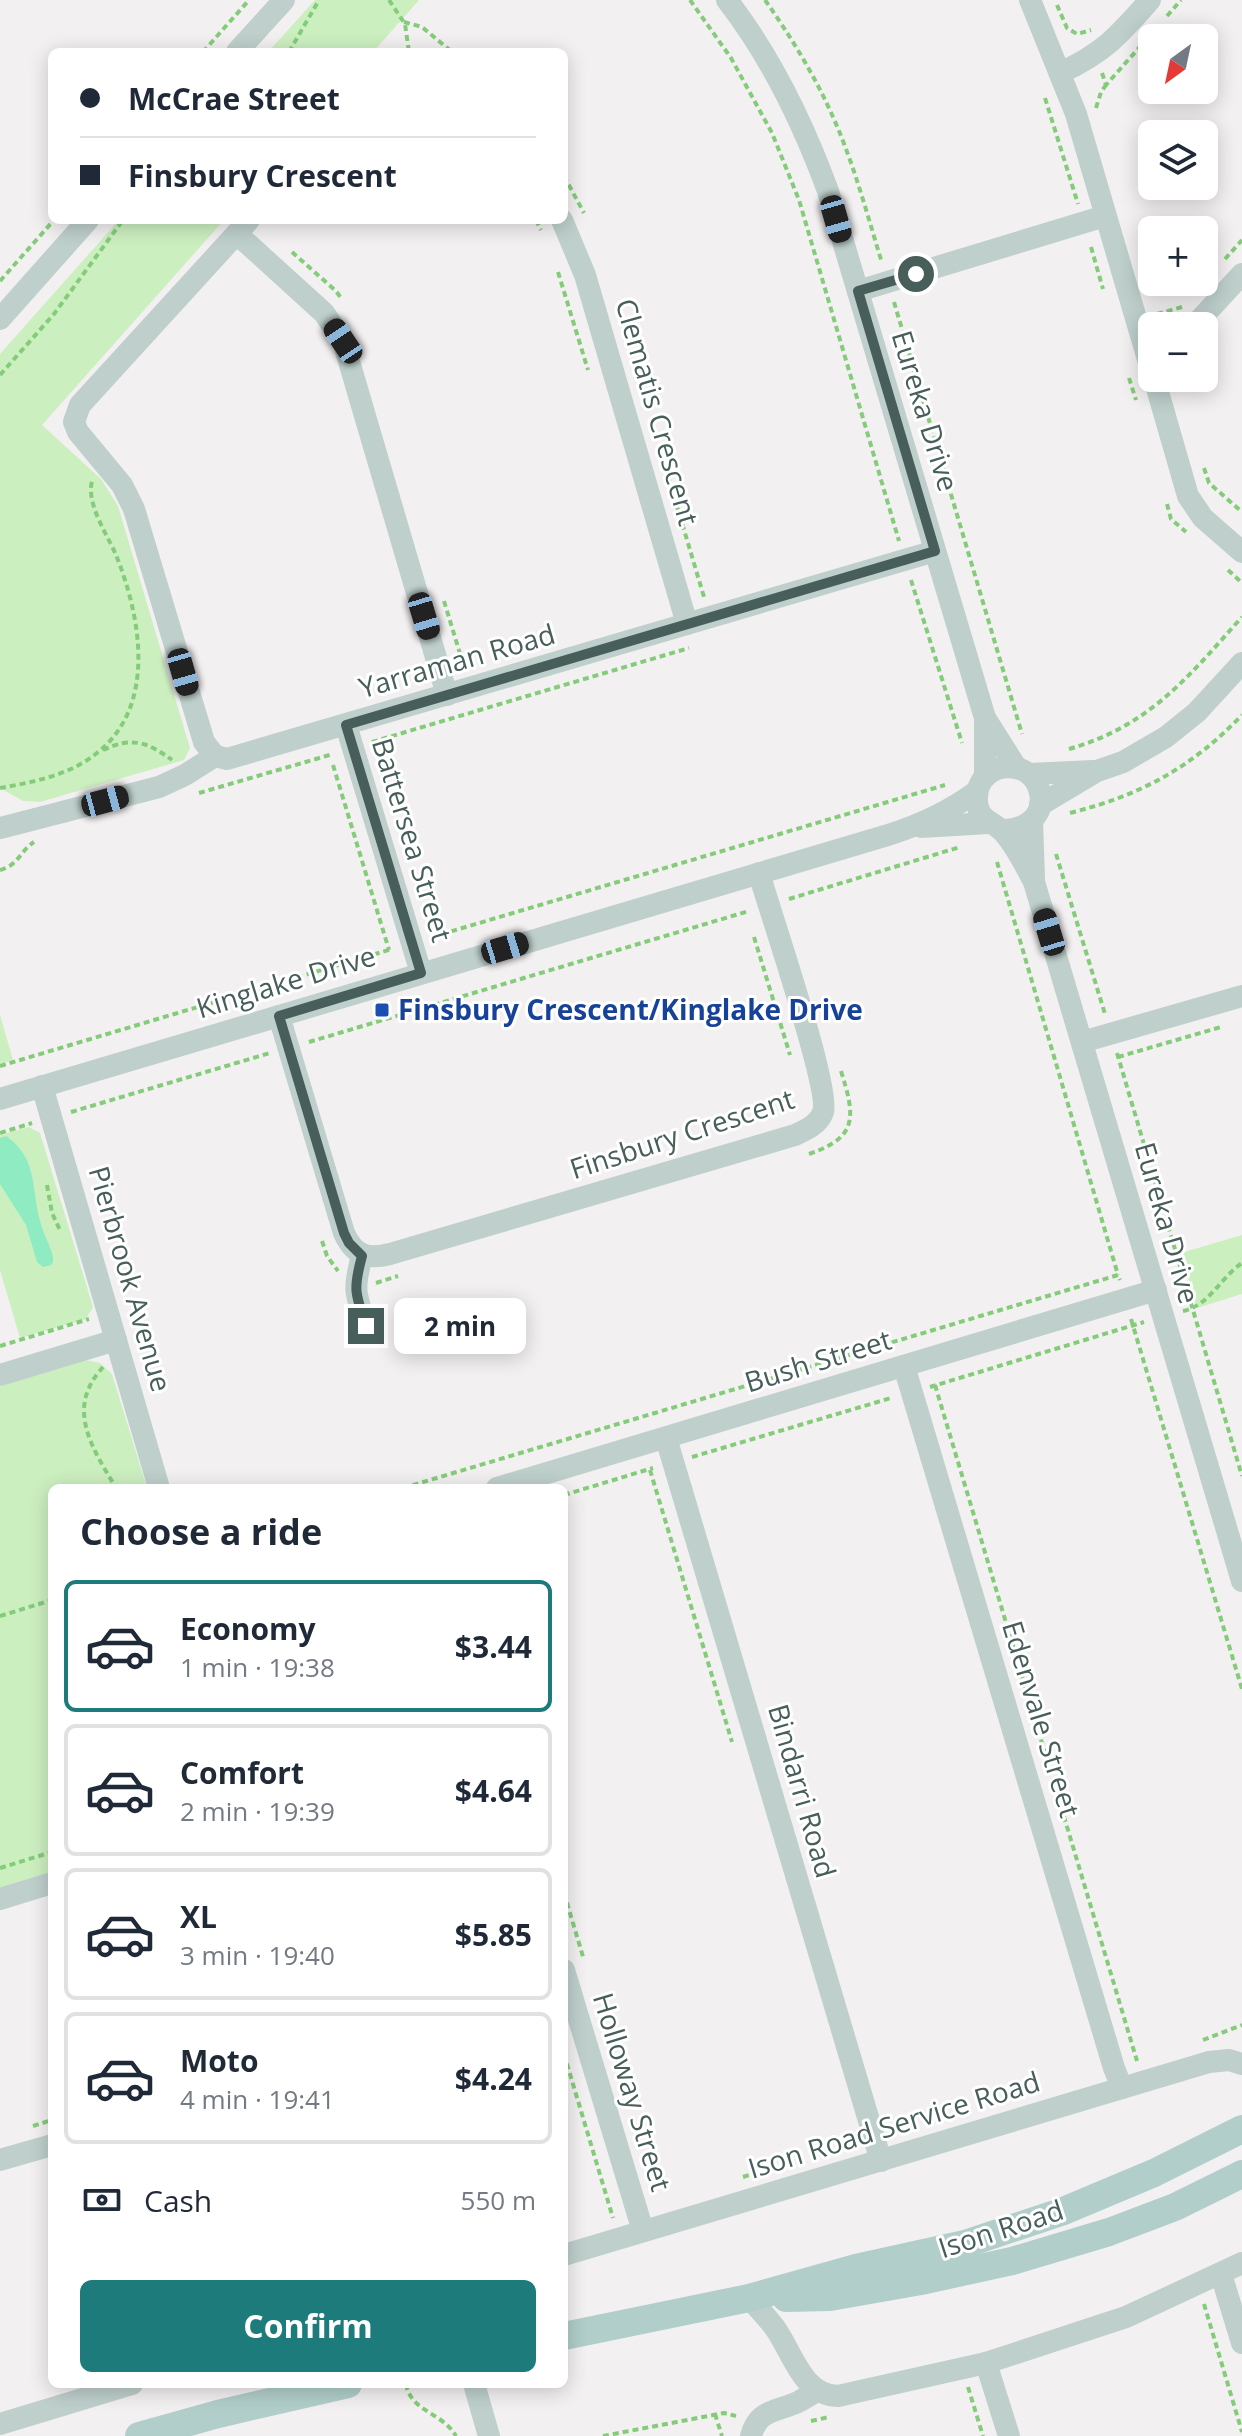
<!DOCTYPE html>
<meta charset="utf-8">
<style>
body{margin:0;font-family:"Open Sans",sans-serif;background:#f2f2f3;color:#1f2937;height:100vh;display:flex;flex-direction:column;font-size:30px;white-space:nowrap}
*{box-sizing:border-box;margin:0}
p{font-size:26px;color:#747a83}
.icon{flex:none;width:44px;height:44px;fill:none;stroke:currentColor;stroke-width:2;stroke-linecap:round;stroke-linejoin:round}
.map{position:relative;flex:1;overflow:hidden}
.panel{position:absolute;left:48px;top:1484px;width:520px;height:904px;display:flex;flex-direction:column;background:#fff;border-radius:12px;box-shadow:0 4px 20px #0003}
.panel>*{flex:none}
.banner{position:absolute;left:48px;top:48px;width:520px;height:176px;border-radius:12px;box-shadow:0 4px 20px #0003;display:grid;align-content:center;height:176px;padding:0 32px;background:#fff}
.needle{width:52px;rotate:213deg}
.tools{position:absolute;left:1138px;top:24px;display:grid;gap:16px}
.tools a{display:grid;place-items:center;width:80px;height:80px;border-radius:12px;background:#fff;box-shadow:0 4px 20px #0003;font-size:40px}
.end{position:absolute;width:36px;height:36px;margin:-18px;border:10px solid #485e5a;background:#fff;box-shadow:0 0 0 4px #fff}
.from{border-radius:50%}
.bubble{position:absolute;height:56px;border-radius:12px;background:#fff;box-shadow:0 4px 20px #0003;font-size:26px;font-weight:700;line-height:56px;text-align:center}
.car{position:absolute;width:24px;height:48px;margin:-24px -12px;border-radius:10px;box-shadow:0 0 6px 2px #0007;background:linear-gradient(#222 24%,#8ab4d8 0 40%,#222 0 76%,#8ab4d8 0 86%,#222 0)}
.banner b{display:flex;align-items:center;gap:28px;height:76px;font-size:30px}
.banner b+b{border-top:2px solid #e0e1e3}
.banner i{width:20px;height:20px;background:#1f2937}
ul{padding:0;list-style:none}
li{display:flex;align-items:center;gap:24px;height:132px;margin:0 16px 12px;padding:0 16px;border:4px solid #e0e1e3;border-radius:12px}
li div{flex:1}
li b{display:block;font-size:30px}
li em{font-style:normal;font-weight:700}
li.selected{border-color:#1e7b7c}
li>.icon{width:72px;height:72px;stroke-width:1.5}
h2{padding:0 32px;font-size:36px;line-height:96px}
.pay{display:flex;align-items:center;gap:20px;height:88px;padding:0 32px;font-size:30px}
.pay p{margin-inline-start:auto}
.cta{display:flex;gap:16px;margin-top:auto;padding:16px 32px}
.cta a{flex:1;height:92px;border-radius:12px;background:#1e7b7c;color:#fff;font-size:32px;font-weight:700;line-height:92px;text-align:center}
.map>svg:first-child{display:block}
.green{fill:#ccefc0}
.water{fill:#8eebc2}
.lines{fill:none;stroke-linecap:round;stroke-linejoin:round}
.path{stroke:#84cc79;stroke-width:4;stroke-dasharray:6 4;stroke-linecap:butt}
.minor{stroke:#becfcc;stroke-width:22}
.major{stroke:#b1ceca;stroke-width:28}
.route{stroke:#485e5a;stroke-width:10}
.transit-dot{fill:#1a4fb4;stroke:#fff;stroke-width:3}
.labels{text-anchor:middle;stroke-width:6;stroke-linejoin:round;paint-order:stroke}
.street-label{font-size:28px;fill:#485e5a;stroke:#fff}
.transit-label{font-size:28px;font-weight:bold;fill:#164399;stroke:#fff;text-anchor:start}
</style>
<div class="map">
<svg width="1242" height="2436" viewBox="0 0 1242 2436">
<rect width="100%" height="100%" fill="#f3f0f2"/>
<g class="green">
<polygon points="315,0 419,0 373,52 268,52"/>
<polygon points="119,220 224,220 42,425 101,479 118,506 190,748 184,760 40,802 23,801 0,788 0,354"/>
<polygon points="0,1015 13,1060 0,1064"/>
<polygon points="29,1127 40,1133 93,1307 86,1319 20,1338 0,1270 0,1135"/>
<polygon points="1242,1235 1242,1294 1197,1308 1181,1253"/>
<polygon points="85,1360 100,1363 112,1374 147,1488 52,1488 52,1872 0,1888 0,1386"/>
</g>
<path class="water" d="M6,1136C38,1158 31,1188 40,1221C43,1234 50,1244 53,1257V1262L51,1265L43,1267L37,1262L26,1225L0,1184V1138Z"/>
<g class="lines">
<g class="path">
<polyline points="389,0 405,24 409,52"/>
<polyline points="690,0 731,58 772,133 799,200 899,541"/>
<path d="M765,0C791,37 815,76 833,117C854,164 867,214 882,263"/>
<polyline points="1057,5 1067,28 1077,34 1091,30"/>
<polyline points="1167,16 1181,0"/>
<polyline points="404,22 422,27 452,52"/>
<polyline points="203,52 249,0"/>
<polyline points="289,52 319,0"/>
<polyline points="1102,73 1106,85 1145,41"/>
<polyline points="1045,98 1078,204"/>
<polyline points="1096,108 1101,92 1106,85"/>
<polyline points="564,176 584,213"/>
<polyline points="536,220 541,230"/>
<polyline points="1091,247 1103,289"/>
<polyline points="292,252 336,291 341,298"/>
<polyline points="1225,259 1242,240"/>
<polyline points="558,272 588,370"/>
<polyline points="0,281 54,220"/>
<polyline points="894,302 1022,734"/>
<polyline points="1157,314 1182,307"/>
<polyline points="0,375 54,314 123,220"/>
<polyline points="1129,378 1136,400"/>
<polyline points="1204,468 1209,483 1242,512"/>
<polyline points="668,476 704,597 705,596"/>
<polyline points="1167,504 1171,519 1186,532"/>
<polyline points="1228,570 1242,583"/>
<polyline points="911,580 962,743"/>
<polyline points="444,601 464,667"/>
<polyline points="372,742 689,648"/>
<path d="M1069,749C1150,726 1189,676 1242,617"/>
<path d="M103,750C132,737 146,741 172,760"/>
<polyline points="333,765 389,950"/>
<path d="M0,788C34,782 70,775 97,753C157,706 141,617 116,555C107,534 86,504 92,481"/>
<polyline points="199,793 333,754"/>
<path d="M1070,813C1141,795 1191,768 1242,715"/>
<polyline points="1056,854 1105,1014"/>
<polyline points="997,862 1118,1275"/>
<path d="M0,870C19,865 19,852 34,842"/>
<polyline points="789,899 960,847"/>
<polyline points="432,937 945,785"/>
<polyline points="754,937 790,1055"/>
<polyline points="309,1042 749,911"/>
<polyline points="1117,1053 1242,1476"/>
<polyline points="1118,1057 1221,1027"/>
<polyline points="0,1066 392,949"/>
<polyline points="71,1112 270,1053"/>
<polyline points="0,1133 32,1123"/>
<path d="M809,1154C859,1137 855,1116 841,1071"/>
<polyline points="47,1185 52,1213 60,1230"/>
<polyline points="322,1241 327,1256 338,1271"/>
<polyline points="376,1283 398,1276"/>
<path d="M1183,1311C1210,1305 1220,1278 1242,1263"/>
<polyline points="1131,1319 1242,1689"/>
<polyline points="0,1346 89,1319"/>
<path d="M103,1367C98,1373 92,1380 89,1388C73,1422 99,1459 116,1488"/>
<polyline points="935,1385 1137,2061"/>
<polyline points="930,1387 1144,1322"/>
<polyline points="692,1457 891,1398"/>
<polyline points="650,1470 732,1742"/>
<polyline points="403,1488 1118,1275 1120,1280"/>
<polyline points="564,1495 653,1468"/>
<polyline points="0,1616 52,1600"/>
<polyline points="0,1868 52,1852"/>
<polyline points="564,1893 584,1960"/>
<polyline points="1203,2040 1242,2025"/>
<polyline points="564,2054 613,2218"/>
<polyline points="33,2126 52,2120"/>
<polyline points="743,2177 762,2171"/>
<polyline points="1204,2304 1242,2432"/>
<path d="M406,2384C411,2412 442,2412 456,2436"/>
<polyline points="968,2387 983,2436"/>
<polyline points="715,2414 722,2436"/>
<polyline points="811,2421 829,2417"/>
<polyline points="603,2436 724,2413 736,2416"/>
</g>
<g class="minor">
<path d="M727,0C772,58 803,123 828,191L985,718L1016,767"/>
<polyline points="1030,0 1076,114 1152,373"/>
<polyline points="237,52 284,0"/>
<path d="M1060,73C1105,52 1118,36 1150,0"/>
<polyline points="562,220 585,275 687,624"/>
<polyline points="237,234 324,313 343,341 447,695"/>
<polyline points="858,291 1105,216"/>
<polyline points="0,319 88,220"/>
<polyline points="1194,326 1242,274"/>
<polyline points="1154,378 1188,496 1203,518 1242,552"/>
<polyline points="346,725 421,973"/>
<polyline points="215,756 204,742 134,509 122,485 78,432 74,422 80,405 249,220"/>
<polyline points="1030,774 1093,771"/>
<polyline points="985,777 985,718"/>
<polyline points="1040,805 1097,771 1123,762 1166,737 1197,712 1242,663"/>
<polyline points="1032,820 1034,879"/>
<polyline points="921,827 988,823"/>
<polyline points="0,828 159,787 185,775 215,756 227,759 935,551"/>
<path d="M1003,830C1024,830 1045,817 1040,793C1033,756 978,760 977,797C976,822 994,820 1005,834C1017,848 1025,865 1034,882L1242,1581"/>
<path d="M279,1016L344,1233C354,1255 367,1260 390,1254L795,1135C806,1130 819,1124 823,1112C831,1089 769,909 759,873"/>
<polyline points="1082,1042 1242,996"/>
<polyline points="42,1086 159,1488"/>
<path d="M0,1099L888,835C920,825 950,811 977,791"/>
<path d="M362,1256C353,1289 355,1293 366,1326"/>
<polyline points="904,1366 1114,2068 1122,2088"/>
<polyline points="0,1375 116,1340"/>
<polyline points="666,1438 881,2161"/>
<polyline points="497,1488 1156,1290"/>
<polyline points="0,1899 52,1883"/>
<polyline points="564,1970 643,2231"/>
<polyline points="0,2160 52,2145"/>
<polyline points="564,2255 1209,2062 1229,2060 1242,2064"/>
<polyline points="1221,2274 1242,2343"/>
<path d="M749,2298C758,2308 767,2317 775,2328C793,2353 802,2395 838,2396L986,2363L1126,2317L1242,2263"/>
<polyline points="986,2363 1009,2436"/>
<polyline points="474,2384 489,2436"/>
<polyline points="0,2424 132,2384"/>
<path d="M751,2436C758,2409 776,2412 798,2402C804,2399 810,2395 816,2391"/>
</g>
<g class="major">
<polyline points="786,2298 830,2297 921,2281 1012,2261 1109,2232 1175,2207 1242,2174"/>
<polyline points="564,2336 749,2298 856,2268 965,2244 1061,2212 1154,2173 1242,2129"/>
<polyline points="139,2436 218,2414 348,2384"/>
</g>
</g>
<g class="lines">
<path class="route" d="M366,1326C355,1293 353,1289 362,1256L349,1243L344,1233L279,1016L421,973L346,725L935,551L858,291L916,274"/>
</g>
<rect class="transit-dot" x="374" y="1002" width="16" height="16" rx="4"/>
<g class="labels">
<g class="street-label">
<text transform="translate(925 411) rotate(73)" y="10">Eureka Drive</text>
<text transform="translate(657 412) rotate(74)" y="10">Clematis Crescent</text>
<text transform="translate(457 661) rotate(-16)" y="10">Yarraman Road</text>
<text transform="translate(412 840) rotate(73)" y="10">Battersea Street</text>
<text transform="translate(286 982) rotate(-17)" y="10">Kinglake Drive</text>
<text transform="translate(682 1134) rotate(-18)" y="10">Finsbury Crescent</text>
<text transform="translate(1167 1223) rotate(74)" y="10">Eureka Drive</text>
<text transform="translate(130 1279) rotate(74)" y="10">Pierbrook Avenue</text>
<text transform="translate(818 1361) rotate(-17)" y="10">Bush Street</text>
<text transform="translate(1041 1719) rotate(73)" y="10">Edenvale Street</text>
<text transform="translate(802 1791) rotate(74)" y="10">Bindarri Road</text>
<text transform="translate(632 2092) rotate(73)" y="10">Holloway Street</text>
<text transform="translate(894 2125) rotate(-17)" y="10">Ison Road Service Road</text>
<text transform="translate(1001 2229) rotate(-18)" y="10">Ison Road</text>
</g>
<g class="transit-label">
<text x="398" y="1020">Finsbury Crescent/Kinglake Drive</text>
</g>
</g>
</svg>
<div class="tools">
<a><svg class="needle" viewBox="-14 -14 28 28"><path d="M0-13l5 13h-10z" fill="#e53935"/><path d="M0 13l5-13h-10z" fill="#747a83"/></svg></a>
<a><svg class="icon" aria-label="layers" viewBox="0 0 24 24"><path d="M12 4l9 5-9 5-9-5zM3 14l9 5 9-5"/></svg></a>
<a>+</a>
<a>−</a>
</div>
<i class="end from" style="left:916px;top:274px"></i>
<i class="end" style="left:366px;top:1326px"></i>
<div class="bubble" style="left:394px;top:1298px;width:132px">2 min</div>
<i class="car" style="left:836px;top:219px;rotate:164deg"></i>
<i class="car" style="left:343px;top:341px;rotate:326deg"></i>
<i class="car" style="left:424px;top:616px;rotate:163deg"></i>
<i class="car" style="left:183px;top:672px;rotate:164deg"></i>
<i class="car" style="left:105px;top:801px;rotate:75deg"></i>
<i class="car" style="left:1049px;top:932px;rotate:343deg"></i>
<i class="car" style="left:505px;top:948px;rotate:73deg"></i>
<div class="banner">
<b><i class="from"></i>McCrae Street</b>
<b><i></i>Finsbury Crescent</b>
</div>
<section class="panel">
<h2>Choose a ride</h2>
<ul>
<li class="selected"><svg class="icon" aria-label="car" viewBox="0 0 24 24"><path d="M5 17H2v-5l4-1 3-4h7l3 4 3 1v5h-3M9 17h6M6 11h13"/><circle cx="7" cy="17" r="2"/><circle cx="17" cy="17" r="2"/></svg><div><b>Economy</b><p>1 min · 19:38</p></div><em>$3.44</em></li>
<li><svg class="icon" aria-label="car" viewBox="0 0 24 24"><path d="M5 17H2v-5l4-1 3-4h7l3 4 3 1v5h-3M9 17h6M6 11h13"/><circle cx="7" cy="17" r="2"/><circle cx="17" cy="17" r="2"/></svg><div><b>Comfort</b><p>2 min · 19:39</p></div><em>$4.64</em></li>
<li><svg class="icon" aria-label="car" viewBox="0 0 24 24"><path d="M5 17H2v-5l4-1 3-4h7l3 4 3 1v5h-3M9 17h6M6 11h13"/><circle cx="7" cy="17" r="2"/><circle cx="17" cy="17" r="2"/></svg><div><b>XL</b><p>3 min · 19:40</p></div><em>$5.85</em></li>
<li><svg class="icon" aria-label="car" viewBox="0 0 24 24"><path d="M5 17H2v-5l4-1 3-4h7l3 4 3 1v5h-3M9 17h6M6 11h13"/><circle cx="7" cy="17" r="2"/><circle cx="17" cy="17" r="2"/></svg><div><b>Moto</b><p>4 min · 19:41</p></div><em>$4.24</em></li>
</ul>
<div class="pay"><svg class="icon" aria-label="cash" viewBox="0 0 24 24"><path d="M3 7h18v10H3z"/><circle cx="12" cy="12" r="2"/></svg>Cash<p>550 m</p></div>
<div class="cta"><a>Confirm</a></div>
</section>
</div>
